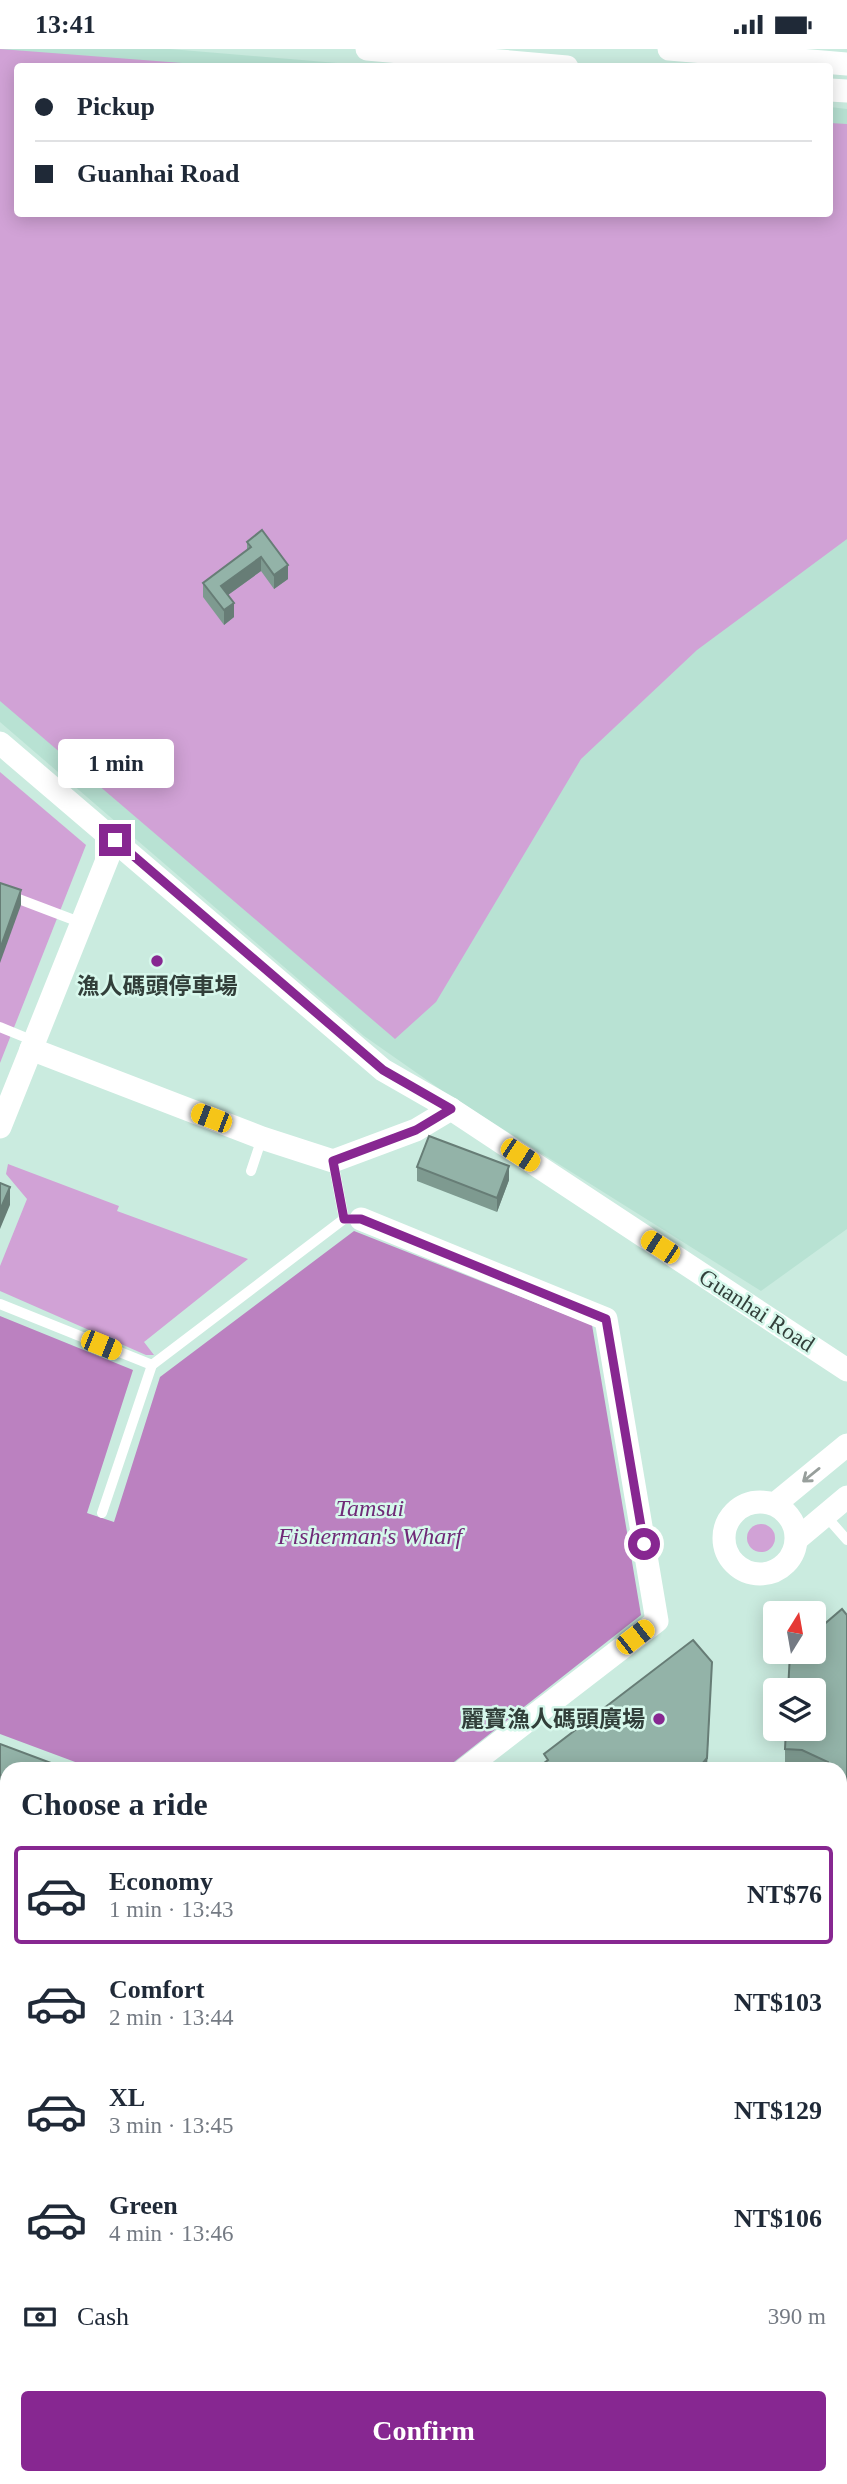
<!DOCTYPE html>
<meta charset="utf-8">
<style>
body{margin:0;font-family:"Times New Roman","Noto Sans TC",serif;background:#f2f2f3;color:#1f2937;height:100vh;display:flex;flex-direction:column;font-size:26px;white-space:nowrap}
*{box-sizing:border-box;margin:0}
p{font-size:23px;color:#747a83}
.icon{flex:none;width:38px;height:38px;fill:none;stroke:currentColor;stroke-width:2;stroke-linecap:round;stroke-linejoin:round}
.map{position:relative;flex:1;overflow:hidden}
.panel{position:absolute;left:0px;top:1713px;width:847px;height:723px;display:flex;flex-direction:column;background:#fff;border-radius:21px 21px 0 0;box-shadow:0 4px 18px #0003}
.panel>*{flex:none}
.guide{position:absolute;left:14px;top:14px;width:819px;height:154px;border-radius:7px;box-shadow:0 4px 18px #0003;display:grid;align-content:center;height:154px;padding:0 21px;background:#fff}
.needle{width:46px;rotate:11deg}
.tools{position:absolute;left:763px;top:1552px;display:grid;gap:14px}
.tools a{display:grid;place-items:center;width:63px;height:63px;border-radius:7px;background:#fff;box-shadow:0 4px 18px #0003;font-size:35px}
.end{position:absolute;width:32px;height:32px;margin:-16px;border:9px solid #872791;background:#fff;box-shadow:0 0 0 4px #fff}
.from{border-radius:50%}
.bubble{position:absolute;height:49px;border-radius:7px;background:#fff;box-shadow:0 4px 18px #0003;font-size:23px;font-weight:600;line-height:49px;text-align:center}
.car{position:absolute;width:21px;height:42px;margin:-21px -10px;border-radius:9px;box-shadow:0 0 5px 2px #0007;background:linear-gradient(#f5c518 24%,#345 0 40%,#f5c518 0 76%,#345 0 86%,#f5c518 0)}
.guide b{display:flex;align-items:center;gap:24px;height:66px;font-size:26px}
.guide b+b{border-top:2px solid #e0e1e3}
.guide i{width:18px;height:18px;background:#1f2937}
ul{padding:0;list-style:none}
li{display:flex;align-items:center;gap:21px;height:98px;margin:0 14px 10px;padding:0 7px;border:4px solid transparent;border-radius:7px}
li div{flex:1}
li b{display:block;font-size:26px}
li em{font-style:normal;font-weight:600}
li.current{border-color:#872791}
li>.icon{width:63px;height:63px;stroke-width:1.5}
h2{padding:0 21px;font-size:32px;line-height:84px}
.pay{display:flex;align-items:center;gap:18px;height:77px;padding:0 21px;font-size:26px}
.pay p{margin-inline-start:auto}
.primary-button{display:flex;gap:14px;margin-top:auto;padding:14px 21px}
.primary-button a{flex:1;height:80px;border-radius:7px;background:#872791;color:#fff;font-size:28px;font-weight:600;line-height:80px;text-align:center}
.status{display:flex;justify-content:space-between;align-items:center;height:49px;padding:0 35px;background:#fff;direction:ltr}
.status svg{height:19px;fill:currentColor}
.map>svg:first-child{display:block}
.built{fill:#b8e2d3}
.green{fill:#d1a2d6}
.water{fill:#bb81c0}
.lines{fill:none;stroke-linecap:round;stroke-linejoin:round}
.lane{stroke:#fff;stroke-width:10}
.street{stroke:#fff;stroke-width:23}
.wall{fill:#7e9a90}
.shaded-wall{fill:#677d76}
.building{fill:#93b3a8;stroke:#677d76;stroke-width:2}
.oneway{stroke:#989f9c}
.route{stroke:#872791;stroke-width:9}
.poi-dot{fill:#872791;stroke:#d7f8ec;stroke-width:2.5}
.labels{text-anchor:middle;stroke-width:5;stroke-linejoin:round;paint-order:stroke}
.poi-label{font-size:23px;font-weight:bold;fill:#323f3a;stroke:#d7f8ec}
.street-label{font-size:23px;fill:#323f3a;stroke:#d7f8ec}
.water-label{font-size:24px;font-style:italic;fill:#6f2a77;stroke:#d7f8ec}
</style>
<div class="status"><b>13:41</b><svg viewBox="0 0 49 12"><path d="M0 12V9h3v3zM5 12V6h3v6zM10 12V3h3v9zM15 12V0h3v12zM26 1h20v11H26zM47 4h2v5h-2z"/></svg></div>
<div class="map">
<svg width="847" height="2435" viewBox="0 0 847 2435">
<rect width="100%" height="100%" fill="#caebdf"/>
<polygon class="built" points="0,0 170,0 373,17 18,18 18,164 830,164 830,58 847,60 847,1180 761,1242 444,1043 364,987 0,673"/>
<g class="green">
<polygon points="0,0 221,17 18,18 18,164 830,164 830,74 847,75 847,490 697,601 581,710 436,953 395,990 0,652"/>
<polygon points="0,723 86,796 0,1014"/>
<polygon points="8,1115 119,1157 117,1162 248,1210 144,1293 154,1306 146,1306 0,1242 0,1217 27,1150 6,1125"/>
<circle cx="761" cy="1489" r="14"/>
</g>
<g class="water">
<polygon points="354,1182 592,1276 641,1566 445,1720 94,1720 0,1685 0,1267 133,1321 87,1464 114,1473 160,1328"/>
<polygon points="0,1749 7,1751 7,2429 840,2429 840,2064 847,2067 847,2435 0,2435"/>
</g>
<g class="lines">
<g class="lane">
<polyline points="0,843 82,874"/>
<polyline points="0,978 34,992"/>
<polyline points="333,1112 344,1170"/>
<polyline points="251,1122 262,1089"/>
<polyline points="0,1255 152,1316"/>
<polyline points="102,1464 152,1316 344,1170 361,1170"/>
<polyline points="825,1466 847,1491"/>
</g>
<g class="street">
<polyline points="367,0 567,18"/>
<polyline points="669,0 847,15"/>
<polyline points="830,41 847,42"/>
<polyline points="0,694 383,1021 451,1060 847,1321"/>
<polyline points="31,1000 262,1089 333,1112 416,1081 451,1060"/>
<polyline points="0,1078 115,791"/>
<polyline points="361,1170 606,1270 657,1572 465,1720"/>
<circle cx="760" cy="1489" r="36"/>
<polyline points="775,1455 847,1396"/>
<polyline points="797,1490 847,1448"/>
</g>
</g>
<g class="wall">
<polygon points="247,493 288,530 274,540 261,522 228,546 234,568 224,576 203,548 203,534 247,502"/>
<polygon points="417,1118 509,1131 497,1163 417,1132"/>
<polygon points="847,1566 847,1757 840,1755 840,1720 785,1720 785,1700"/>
<polygon points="0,1695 7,1720 7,1734 0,1731"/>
<polygon points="840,1867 847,1872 847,1941 840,1936"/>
</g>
<g class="shaded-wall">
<polygon points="261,508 261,522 221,551 221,537"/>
<polygon points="288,516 288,530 274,540 274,526"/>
<polygon points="234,554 234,568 224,576 224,561"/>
<polygon points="21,841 21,856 0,914 0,900"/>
<polygon points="509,1117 509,1131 497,1163 497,1149"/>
<polygon points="10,1138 10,1156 0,1180 0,1161"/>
<polygon points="712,1613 707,1720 698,1720"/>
</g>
<g class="building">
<polygon points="262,481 288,516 274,526 261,508 221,537 234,554 224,561 203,534 251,498 247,493"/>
<polygon points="0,834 21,841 0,900"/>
<polygon points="429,1087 509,1117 497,1149 417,1118"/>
<polygon points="0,1134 10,1138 0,1161"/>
<polygon points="842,1560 847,1566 847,1731 840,1729 840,1720 827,1720 828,1713 802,1701 785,1700 786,1680 814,1680 814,1642 788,1642 790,1604 791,1603 814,1603 814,1584"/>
<polygon points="693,1591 712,1613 707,1709 698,1720 536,1720 548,1711 544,1705"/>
<polygon points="0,1695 67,1720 7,1720 7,1729 0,1726"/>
<polygon points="840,1867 847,1872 847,1923 840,1918"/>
</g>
<defs><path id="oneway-shaft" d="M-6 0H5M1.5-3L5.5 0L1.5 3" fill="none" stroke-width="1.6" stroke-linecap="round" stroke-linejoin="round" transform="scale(1.75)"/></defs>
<use class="oneway" href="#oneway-shaft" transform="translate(811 1426) rotate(141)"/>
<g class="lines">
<polyline class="route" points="115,791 383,1021 451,1060 416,1081 333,1112 344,1170 361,1170 606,1270 644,1495"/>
</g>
<g class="poi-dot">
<circle cx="157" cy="912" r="7"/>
<circle cx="659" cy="1670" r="7"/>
</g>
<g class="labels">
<g class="poi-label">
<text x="157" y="945">漁人碼頭停車場</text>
<text x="645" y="1678" text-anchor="end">麗寶漁人碼頭廣場</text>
</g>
<g class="street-label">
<text transform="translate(757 1261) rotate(33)" y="8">Guanhai Road</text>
</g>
<g class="water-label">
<text x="370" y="1467">Tamsui<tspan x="370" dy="28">Fisherman's Wharf</tspan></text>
</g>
</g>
</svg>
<div class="tools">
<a><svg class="needle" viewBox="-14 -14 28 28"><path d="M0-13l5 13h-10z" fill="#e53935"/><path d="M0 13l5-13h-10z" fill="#747a83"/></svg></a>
<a><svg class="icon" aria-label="layers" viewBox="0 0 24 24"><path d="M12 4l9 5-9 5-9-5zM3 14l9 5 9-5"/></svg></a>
</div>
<i class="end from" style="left:644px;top:1495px"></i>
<i class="end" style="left:115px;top:791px"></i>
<div class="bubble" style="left:58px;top:690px;width:116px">1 min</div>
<i class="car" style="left:211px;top:1069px;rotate:291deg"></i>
<i class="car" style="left:520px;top:1106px;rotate:123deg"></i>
<i class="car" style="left:660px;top:1198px;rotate:303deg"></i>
<i class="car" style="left:101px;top:1296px;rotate:112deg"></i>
<i class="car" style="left:635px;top:1588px;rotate:52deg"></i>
<div class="guide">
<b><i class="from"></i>Pickup</b>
<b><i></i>Guanhai Road</b>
</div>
<section class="panel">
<h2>Choose a ride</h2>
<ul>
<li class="current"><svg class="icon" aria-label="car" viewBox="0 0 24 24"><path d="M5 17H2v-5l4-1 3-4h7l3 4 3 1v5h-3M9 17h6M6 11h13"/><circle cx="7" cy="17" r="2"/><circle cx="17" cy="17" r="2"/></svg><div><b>Economy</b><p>1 min · 13:43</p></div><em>NT$76</em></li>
<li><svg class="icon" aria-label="car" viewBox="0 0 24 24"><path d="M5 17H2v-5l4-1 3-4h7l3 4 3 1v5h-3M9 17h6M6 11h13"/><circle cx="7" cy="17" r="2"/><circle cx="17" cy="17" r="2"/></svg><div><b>Comfort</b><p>2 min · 13:44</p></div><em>NT$103</em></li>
<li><svg class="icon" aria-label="car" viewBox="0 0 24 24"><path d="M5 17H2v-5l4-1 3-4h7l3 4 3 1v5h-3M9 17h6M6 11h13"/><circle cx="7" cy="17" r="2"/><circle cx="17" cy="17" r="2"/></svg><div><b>XL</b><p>3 min · 13:45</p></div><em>NT$129</em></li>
<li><svg class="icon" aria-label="car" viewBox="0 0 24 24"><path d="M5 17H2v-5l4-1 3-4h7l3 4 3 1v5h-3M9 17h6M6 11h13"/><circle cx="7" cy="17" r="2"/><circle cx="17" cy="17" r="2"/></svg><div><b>Green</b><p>4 min · 13:46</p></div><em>NT$106</em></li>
</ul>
<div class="pay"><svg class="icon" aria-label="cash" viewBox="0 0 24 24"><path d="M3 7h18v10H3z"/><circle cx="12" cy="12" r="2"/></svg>Cash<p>390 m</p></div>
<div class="primary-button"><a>Confirm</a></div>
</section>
</div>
